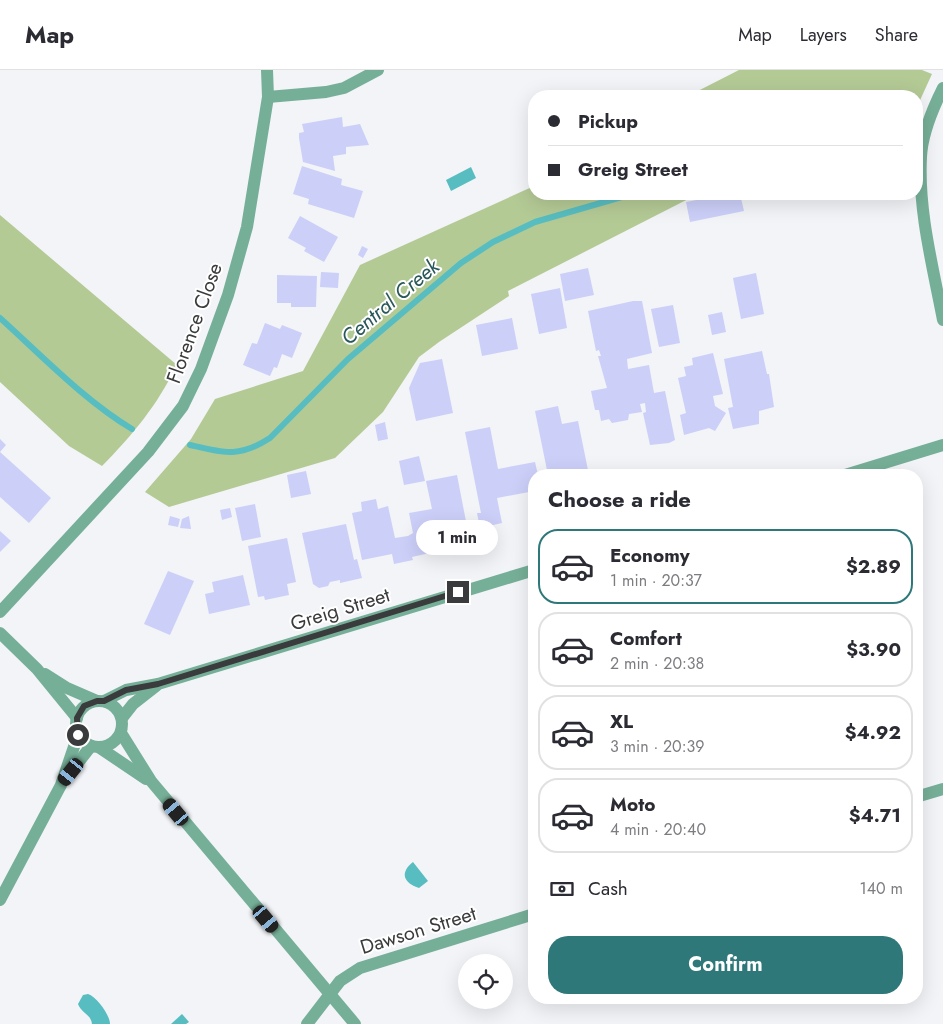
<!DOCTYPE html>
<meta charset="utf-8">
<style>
body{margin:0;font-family:Jost,sans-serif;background:#f2f2f3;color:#2b2b33;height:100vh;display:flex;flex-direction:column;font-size:19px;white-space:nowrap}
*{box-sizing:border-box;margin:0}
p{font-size:16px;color:#7c7c81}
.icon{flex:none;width:28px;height:28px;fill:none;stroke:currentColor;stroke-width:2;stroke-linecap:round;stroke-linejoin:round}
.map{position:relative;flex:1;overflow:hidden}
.panel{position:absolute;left:528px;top:399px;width:395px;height:535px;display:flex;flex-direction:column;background:#fff;border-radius:20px;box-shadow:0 5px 20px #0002}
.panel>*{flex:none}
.banner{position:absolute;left:528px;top:20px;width:395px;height:110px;border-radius:20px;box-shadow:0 5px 20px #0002;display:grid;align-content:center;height:110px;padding:0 20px;background:#fff}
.fabs{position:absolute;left:458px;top:884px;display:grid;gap:10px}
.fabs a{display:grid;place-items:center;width:55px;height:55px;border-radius:50%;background:#fff;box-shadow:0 5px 20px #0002;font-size:25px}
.end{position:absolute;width:22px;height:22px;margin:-11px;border:6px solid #3a3b3c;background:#fff;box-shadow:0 0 0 2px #fff}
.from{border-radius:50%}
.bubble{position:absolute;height:35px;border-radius:18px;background:#fff;box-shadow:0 5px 20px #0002;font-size:16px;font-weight:700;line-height:35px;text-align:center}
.car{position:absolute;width:15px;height:30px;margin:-15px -8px;border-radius:6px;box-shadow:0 0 4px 1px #0007;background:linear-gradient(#222 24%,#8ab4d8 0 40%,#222 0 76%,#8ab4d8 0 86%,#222 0)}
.banner b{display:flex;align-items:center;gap:18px;height:48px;font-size:19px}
.banner b+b{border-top:1px solid #e1e1e2}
.banner i{width:12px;height:12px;background:#2b2b33}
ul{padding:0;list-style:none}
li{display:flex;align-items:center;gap:15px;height:75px;margin:0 10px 8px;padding:0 10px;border:2px solid #e1e1e2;border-radius:20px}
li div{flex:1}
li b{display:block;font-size:19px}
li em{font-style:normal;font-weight:700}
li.selected{border-color:#2f787a}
li>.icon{width:45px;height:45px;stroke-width:1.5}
h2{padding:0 20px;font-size:22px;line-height:60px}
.pay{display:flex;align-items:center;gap:12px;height:55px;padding:0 20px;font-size:19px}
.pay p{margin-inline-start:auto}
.button{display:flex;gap:10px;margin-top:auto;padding:10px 20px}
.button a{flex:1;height:58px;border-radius:20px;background:#2f787a;color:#fff;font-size:20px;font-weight:700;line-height:58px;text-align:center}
header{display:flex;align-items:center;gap:30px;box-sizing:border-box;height:70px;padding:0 25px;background:#fff;border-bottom:1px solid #e1e1e2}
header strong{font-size:24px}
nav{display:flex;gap:28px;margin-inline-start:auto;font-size:18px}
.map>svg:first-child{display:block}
.green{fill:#b4ca95}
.water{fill:#58bdc0}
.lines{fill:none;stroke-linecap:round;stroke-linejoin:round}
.stream{stroke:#58bdc0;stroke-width:6}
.building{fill:#cccff8}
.minor{stroke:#76af98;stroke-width:12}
.route{stroke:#3a3b3c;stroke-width:6}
.labels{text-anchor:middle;stroke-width:4;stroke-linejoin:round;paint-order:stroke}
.street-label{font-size:20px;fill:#3a3b3c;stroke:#fff}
.water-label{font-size:21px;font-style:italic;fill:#2a5758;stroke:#fff}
</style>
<header>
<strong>Map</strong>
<nav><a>Map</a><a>Layers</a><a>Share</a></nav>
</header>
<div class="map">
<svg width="943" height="954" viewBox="0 0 943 954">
<rect width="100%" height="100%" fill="#f2f4f7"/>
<g class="green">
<polygon points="739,0 922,0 932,4 916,39 916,26 688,26"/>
<polygon points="534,116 534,124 698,124 508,221 509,226 439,272 419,287 383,342 335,388 169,437 145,422 191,369 215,329 303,301 360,195"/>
<path d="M0,145L177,295C156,337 134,363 102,396L69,376L0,312Z"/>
</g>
<g class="water">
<polygon points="471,97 476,108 451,121 446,110"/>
<path d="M413,792L428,811L419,818C404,813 399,803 413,792Z"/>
<path d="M88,924C97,927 110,945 110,954H92C91,944 81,943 78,934L83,925Z"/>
<polygon points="182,944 189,952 186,954 171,954"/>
</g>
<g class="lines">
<g class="stream">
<path d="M0,248C41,285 85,331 132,359"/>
<path d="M190,375C224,383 239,388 270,368L348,289L461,193L493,172L535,152L632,124"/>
</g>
</g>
<g class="building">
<polygon points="342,47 343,57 360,54 369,75 346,77 346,84 333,86 335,101 303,92 299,68 299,63 304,62 302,54"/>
<polygon points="302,96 342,109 341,115 363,121 354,148 308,134 309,129 293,124"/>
<polygon points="727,124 740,124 744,141 690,152 686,132"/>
<polygon points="300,146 338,167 324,192 304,181 306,178 288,168"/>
<polygon points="362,176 368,179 363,188 358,185"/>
<polygon points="588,198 594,225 565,231 560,204"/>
<polygon points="321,202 339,203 338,218 320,217"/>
<polygon points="756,203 764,244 741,249 733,208"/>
<polygon points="277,205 317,206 316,237 291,237 291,233 277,233"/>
<polygon points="560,218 567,258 539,264 531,224"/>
<polygon points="633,231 642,231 652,283 627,289 628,299 649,295 654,323 665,321 675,370 669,373 650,375 643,343 646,342 645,333 640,334 642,342 629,344 628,350 612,353 609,349 601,351 599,340 595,340 591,321 607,318 598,286 601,286 599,280 596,281 588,241"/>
<polygon points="673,235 680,273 659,277 651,239"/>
<polygon points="722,242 726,262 712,265 708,245"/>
<polygon points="512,248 518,279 482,286 476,255"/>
<polygon points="265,253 280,259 282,255 302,263 292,288 282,284 277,298 274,297 270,306 243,295 252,273 257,274"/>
<polygon points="762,281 767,304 769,304 774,337 759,341 759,354 733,359 728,338 733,337 724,289"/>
<polygon points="713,283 723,324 713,326 715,336 726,343 715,361 709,358 684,365 680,345 686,343 678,308 686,306 684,297 693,295 692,288"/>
<polygon points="442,289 453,343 416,351 409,318 420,293"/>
<polygon points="558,336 562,354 578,351 589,405 548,405 535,341"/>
<polygon points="385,352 388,369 378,371 375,355"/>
<polygon points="490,357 498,399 535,392 538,405 534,405 534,421 497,428 502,453 480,458 477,443 481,443 465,362"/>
<polygon points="0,369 6,375 0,382"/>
<polygon points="0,382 51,428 29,453 0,427"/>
<polygon points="419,386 425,411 404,415 399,391"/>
<polygon points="306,401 311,424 291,428 287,405"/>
<polygon points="457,405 470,472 451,476 450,471 432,475 434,482 412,487 413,490 394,494 392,484 362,490 352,443 362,441 361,432 376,429 378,439 388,436 395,468 408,466 413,463 409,443 432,439 426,411"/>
<polygon points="255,434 261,467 242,471 235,438"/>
<polygon points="230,438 232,447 222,450 220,440"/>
<polygon points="170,446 180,449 178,457 168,455"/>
<polygon points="189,446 191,459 180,458 182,449"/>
<polygon points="346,454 354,490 357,489 362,508 340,513 340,510 330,512 328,516 319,518 313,514 302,463"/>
<polygon points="0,461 11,471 0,482"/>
<polygon points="287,468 296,512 287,514 289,525 265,530 264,526 258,527 248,476"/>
<polygon points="168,501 194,511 170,565 144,554"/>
<polygon points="243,505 250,535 209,544 205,524 214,522 212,512"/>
</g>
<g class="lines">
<g class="minor">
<path d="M943,18C933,38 922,64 921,87C918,141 933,197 943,250"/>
<polyline points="268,27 326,22 344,18 378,0"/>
<polyline points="845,405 943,375"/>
<polyline points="0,542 148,382 183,336 201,299 228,225 247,157 268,27 267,0"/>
<polyline points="0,563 37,599 77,648"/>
<polyline points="45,604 67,618 97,631"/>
<circle cx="99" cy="654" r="23"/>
<polyline points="104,631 126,620 158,614 534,500"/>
<polyline points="122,648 133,634 156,616"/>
<polyline points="121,663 151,711 355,954"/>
<polyline points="100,678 146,709"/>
<polyline points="67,707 91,676"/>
<polyline points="916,727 943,719"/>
<polyline points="0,830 61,715 78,665"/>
<polyline points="307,954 340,911 360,898 534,844"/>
</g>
</g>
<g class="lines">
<polyline class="route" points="78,665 77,648 84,636 97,631 104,631 126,620 158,614 458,522"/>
</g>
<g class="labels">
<g class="street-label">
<text transform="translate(194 253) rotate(-70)" y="7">Florence Close</text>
<text transform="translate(340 539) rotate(-17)" y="7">Greig Street</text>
<text transform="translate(418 860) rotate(-17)" y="7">Dawson Street</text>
</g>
<g class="water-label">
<text transform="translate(390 232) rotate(-40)" y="7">Central Creek</text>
</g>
</g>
</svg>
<div class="fabs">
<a><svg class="icon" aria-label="locate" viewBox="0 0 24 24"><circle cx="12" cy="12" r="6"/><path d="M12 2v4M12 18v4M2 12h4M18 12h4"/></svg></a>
</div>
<i class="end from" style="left:78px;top:665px"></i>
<i class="end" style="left:458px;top:522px"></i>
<div class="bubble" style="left:416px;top:450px;width:82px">1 min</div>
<i class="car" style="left:71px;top:702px;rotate:219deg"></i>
<i class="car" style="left:176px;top:742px;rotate:320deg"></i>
<i class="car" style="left:266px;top:849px;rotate:140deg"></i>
<div class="banner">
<b><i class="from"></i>Pickup</b>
<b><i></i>Greig Street</b>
</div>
<section class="panel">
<h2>Choose a ride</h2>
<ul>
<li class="selected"><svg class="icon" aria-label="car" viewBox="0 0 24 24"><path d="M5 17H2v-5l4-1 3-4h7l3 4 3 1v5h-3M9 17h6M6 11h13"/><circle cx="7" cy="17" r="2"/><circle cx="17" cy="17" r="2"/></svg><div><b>Economy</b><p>1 min · 20:37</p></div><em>$2.89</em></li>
<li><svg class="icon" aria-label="car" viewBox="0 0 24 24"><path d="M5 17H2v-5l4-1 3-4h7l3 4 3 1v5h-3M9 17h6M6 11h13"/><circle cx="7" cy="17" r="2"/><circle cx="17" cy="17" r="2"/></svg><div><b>Comfort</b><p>2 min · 20:38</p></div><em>$3.90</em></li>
<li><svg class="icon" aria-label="car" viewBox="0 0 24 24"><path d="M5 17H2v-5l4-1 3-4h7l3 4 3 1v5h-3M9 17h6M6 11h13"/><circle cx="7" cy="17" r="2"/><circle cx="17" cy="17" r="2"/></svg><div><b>XL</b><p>3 min · 20:39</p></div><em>$4.92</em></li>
<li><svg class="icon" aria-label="car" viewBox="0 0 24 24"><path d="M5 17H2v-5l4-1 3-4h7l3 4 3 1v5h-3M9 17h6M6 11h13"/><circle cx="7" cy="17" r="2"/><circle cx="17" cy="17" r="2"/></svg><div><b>Moto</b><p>4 min · 20:40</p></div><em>$4.71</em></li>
</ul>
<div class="pay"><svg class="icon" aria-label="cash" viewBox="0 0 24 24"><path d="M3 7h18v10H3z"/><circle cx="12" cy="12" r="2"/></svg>Cash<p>140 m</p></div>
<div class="button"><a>Confirm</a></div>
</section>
</div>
